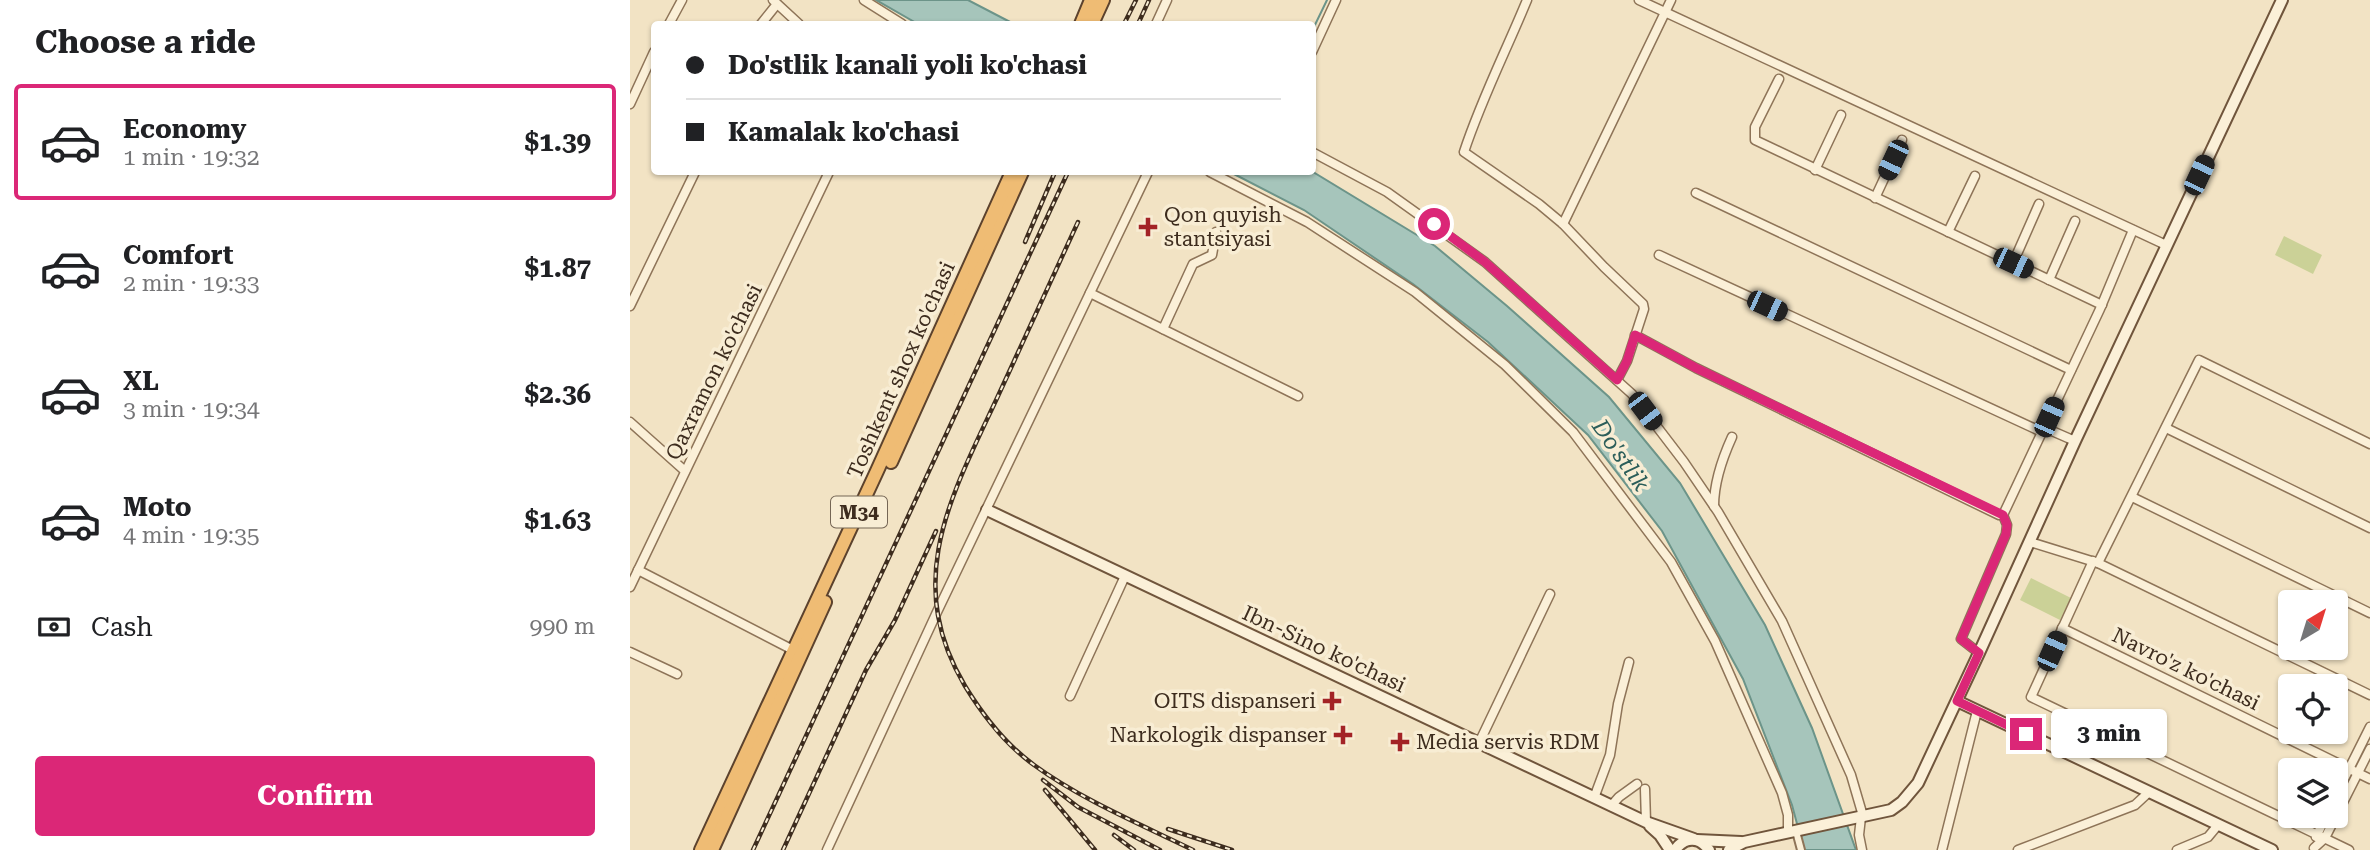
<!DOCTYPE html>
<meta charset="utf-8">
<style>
body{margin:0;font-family:"Roboto Serif",serif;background:#f2f2f2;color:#202124;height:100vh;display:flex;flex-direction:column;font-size:26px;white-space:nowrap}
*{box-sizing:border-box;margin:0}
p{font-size:23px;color:#757577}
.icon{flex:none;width:38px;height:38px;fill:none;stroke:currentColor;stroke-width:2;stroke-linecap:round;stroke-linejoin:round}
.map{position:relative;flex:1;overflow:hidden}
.details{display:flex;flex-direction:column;background:#fff;width:630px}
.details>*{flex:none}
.banner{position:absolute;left:21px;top:21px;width:665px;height:154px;border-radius:7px;box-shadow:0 2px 5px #0004;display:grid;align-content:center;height:154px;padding:0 35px;background:#fff}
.needle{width:46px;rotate:38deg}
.controls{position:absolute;left:1648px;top:590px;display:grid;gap:14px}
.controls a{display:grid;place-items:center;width:70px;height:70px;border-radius:7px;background:#fff;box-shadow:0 2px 5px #0004;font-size:35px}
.end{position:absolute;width:32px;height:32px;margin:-16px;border:9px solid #db2777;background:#fff;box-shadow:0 0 0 4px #fff}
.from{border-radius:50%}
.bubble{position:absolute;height:49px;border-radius:7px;background:#fff;box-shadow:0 2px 5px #0004;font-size:23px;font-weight:700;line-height:49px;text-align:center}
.car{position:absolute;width:21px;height:42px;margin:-21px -10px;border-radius:9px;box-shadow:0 0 5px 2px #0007;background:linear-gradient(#222 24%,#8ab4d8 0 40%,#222 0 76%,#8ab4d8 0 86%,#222 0)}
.banner b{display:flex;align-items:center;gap:24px;height:66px;font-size:26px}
.banner b+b{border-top:2px solid #e0e0e0}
.banner i{width:18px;height:18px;background:#202124}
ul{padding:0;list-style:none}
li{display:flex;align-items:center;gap:21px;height:116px;margin:0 14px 10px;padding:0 21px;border:4px solid transparent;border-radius:7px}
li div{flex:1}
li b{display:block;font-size:26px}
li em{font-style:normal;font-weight:700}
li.selected{border-color:#db2777}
li>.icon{width:63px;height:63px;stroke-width:1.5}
h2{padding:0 35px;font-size:32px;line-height:84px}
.pay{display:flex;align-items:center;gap:18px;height:77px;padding:0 35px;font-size:26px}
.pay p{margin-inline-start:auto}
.action{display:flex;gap:14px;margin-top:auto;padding:14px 35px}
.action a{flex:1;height:80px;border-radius:7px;background:#db2777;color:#fff;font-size:28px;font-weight:700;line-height:80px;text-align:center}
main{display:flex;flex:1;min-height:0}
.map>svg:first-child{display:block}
.green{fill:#cbd197}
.water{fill:#a6c5bb;stroke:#6c9489;stroke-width:2}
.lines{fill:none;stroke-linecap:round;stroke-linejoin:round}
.stream{stroke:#6c9489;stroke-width:2}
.pedestrian-casing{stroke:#8e7458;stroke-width:10}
.minor-casing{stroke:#8e7458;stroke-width:11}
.secondary-casing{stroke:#70553c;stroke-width:14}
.trunk-casing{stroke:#5c422d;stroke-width:16}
.pedestrian{stroke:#fbf0d8;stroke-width:6}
.minor{stroke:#fbf0d8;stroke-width:8}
.secondary{stroke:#fbf0d8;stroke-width:10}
.trunk{stroke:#efbc74;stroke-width:12}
.rail-casing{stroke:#3d2c1e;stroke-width:4.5}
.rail{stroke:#f8edd4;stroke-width:2;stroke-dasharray:5;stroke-linecap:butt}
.route{stroke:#db2777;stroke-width:9}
.poi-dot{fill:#a32326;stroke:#f8edd4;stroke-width:2.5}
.labels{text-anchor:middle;stroke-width:7;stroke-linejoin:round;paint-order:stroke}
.shield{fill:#f8edd4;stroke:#756655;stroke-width:2}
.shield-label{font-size:19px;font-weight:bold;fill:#3d2c1e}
.poi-label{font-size:21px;fill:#3d2c1e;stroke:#f8edd4;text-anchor:start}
.street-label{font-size:21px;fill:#3d2c1e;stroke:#f8edd4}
.water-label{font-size:23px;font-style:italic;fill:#2c5e5a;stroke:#f8edd4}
</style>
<main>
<section class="details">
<h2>Choose a ride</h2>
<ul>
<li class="selected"><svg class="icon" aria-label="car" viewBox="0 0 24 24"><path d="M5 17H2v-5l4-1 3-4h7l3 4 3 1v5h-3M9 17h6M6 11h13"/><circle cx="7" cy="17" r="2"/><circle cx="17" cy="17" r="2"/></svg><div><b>Economy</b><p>1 min · 19:32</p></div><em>$1.39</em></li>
<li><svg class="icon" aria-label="car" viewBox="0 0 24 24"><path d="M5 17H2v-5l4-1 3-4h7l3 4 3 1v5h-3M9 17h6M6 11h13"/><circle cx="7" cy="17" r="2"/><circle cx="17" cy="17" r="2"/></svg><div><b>Comfort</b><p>2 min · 19:33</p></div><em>$1.87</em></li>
<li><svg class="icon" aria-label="car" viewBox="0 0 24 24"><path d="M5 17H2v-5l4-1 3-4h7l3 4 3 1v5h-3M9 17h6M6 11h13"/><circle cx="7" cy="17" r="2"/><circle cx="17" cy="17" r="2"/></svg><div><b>XL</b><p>3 min · 19:34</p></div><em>$2.36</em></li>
<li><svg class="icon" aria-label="car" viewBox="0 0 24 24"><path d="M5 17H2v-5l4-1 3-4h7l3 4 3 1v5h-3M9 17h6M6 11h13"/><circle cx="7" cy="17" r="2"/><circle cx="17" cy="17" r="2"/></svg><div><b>Moto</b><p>4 min · 19:35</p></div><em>$1.63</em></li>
</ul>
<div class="pay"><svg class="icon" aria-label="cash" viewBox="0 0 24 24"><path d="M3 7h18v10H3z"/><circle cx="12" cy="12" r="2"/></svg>Cash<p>990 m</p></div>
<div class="action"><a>Confirm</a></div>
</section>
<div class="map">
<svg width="1740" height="850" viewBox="0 0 1740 850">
<rect width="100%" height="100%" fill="#f2e3c4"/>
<g class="green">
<polygon points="1654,236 1692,255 1683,274 1645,255"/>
<polygon points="1401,578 1441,598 1430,620 1390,600"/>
</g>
<g class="water">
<polygon points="246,0 338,0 384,24 288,24"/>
<polygon points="600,172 683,172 805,246 877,306 979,397 1050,483 1135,625 1182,728 1226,850 1174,850 1162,805 1113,679 1032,531 958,435 858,342 783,284 674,210"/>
</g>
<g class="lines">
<polyline class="stream" points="682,31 697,0"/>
<defs>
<polyline id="pedestrian" points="1167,835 1171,850"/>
<g id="minor">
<polyline points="143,0 169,24"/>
<polyline points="234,0 272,24"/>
<path d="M897,0C876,51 851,100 834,152L909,204L933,224L974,267L1013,304L1014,309L997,361L987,380"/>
<polyline points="1009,0 1536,245"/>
<polyline points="39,24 52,0"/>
<polyline points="131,24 147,4"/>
<polyline points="526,24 537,0"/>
<polyline points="682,52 706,0"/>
<polyline points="1149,79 1125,127 1125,140 1472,305"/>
<polyline points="0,104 24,52"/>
<polyline points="682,152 757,192 855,262 1002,394 1054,462 1088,512 1152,621 1221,775 1233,816"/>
<polyline points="1185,170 1211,115"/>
<polyline points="580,172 677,222 785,292 875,365 943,432 1041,562 1085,641 1152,793 1158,815 1158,832"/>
<polyline points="1066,193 1441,370"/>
<polyline points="1245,198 1272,140"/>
<polyline points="933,224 1041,0"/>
<polyline points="1318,232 1345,176"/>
<polyline points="1029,255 1412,432 1422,431 1445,441"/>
<polyline points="1383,263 1409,204"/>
<polyline points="1419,280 1445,221"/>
<polyline points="460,293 668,396"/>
<polyline points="0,306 65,172"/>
<polyline points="533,329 563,264 582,255 586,232"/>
<polyline points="1005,335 1066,368 1369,515 1373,515"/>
<polyline points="0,422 55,471"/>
<polyline points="1536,428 1740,528"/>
<polyline points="1502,497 1740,613"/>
<path d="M1084,506C1084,482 1092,459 1102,437"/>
<polyline points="1400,542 1468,563 1740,695"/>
<polyline points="1463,561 1401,697 1719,850"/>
<polyline points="1468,563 1569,360 1740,444"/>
<polyline points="8,570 163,650"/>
<polyline points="0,587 199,172"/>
<polyline points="1432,628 1740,779"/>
<polyline points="0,652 47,674"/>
<polyline points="1349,653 1331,639 1376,534 1377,525 1373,515 1470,309 1503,230"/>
<polyline points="440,696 495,576"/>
<polyline points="849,743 920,594"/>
<polyline points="1015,789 1016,822"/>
<polyline points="1706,795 1740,727"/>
<polyline points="964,798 980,755 988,704 999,662"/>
<polyline points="981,806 989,797 1007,784"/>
<polyline points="1231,817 1229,835 1232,850"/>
<polyline points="1686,837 1696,816"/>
<polyline points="1684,848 1695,838 1740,749"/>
<polyline points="197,850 307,612 518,172"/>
<polyline points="1312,850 1347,711"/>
<polyline points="1388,850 1505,805 1519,792"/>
<polyline points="1547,850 1578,837 1588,825"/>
</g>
<g id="secondary">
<polyline points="357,510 1016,822 1064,839"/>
<polyline points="1327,701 1642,850"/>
<polyline points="1020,826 1030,835 1040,850"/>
<polyline points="1067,840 1111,842"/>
<path d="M1045,850C1055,836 1070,837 1079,850"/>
<polyline points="1099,850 1114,842 1261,810 1272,802 1288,783 1349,653 1445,441 1652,0"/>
</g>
<g id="trunk">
<polyline points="451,24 461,0"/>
<polyline points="462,24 473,0"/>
<polyline points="261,462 392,172"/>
<polyline points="71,850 247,471 382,172"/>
<polyline points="82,850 195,602"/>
</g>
</defs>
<use href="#pedestrian" class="pedestrian-casing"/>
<use href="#minor" class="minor-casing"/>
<use href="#secondary" class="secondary-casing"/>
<use href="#trunk" class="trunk-casing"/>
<use href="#pedestrian" class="pedestrian"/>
<use href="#minor" class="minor"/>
<use href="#secondary" class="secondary"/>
<use href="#trunk" class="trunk"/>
<defs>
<g id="rail">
<polyline points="494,24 506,0"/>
<polyline points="508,24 519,0"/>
<path d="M448,222C421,280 395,338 368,396C322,495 272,580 335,686C354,717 375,744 404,765C452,800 510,824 563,850"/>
<polyline points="395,242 425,172"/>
<polyline points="413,780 448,807 530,850"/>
<polyline points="415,790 465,850"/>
<polyline points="538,829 602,850"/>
<polyline points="484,835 504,850"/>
<polyline points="123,850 438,172"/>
<polyline points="153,850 236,670 265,620 306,531"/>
</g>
</defs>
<use href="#rail" class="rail-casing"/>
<use href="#rail" class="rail"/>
</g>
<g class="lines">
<polyline class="route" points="804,224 855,262 987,380 997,361 1005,335 1066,368 1373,515 1377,525 1376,534 1331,639 1349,653 1327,701 1396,734"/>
</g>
<g class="poi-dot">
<path d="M514.5 216.5h7v7h7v7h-7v7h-7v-7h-7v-7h7z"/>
<path d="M698.5 690.5h7v7h7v7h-7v7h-7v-7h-7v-7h7z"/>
<path d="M709.5 724.5h7v7h7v7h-7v7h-7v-7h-7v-7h7z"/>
<path d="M766.5 731.5h7v7h7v7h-7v7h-7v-7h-7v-7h7z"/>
</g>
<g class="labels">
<rect class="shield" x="201" y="496.5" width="56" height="31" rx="5"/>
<g class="shield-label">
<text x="229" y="519">M34</text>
</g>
<g class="poi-label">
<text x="534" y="222">Qon quyish<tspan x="534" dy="24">stantsiyasi</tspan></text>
<text x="686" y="708" text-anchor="end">OITS dispanseri</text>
<text x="697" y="742" text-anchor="end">Narkologik dispanser</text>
<text x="786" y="749">Media servis RDM</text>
</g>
<g class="street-label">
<text transform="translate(271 370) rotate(-66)" y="7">Toshkent shox ko'chasi</text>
<text transform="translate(84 372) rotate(-64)" y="7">Qaxramon ko'chasi</text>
<text transform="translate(694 649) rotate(25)" y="7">Ibn-Sino ko'chasi</text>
<text transform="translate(1556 669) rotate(26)" y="7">Navro'z ko'chasi</text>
</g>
<g class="water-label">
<text transform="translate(991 455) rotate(55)" y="8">Do'stlik</text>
</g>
</g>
</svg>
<div class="controls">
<a><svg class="needle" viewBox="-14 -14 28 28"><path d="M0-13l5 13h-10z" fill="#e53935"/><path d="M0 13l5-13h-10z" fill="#757577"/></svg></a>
<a><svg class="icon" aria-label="locate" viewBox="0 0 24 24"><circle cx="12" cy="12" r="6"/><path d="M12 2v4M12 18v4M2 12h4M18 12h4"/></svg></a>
<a><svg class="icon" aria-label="layers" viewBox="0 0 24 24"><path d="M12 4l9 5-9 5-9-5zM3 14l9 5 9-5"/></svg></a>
</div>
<i class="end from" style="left:804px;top:224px"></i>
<i class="end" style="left:1396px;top:734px"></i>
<div class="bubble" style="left:1421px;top:709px;width:116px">3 min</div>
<i class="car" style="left:1263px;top:160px;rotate:205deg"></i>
<i class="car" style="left:1569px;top:175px;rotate:25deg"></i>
<i class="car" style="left:1383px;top:263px;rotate:115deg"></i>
<i class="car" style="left:1137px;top:306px;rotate:115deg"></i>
<i class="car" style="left:1015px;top:411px;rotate:143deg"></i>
<i class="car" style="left:1419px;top:417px;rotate:24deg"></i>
<i class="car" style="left:1422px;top:651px;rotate:24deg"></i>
<div class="banner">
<b><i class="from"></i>Do'stlik kanali yoli ko'chasi</b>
<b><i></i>Kamalak ko'chasi</b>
</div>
</div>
</main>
